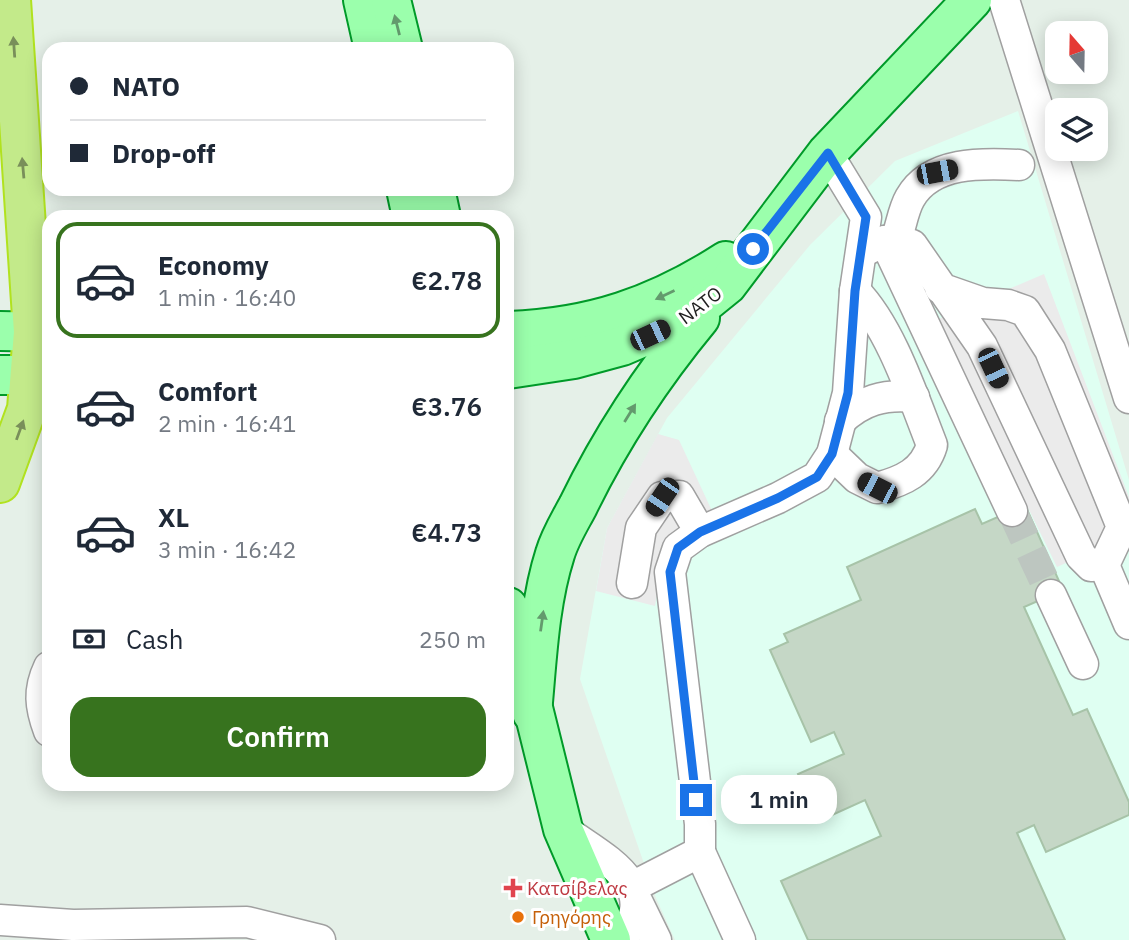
<!DOCTYPE html>
<meta charset="utf-8">
<style>
body{margin:0;font-family:"IBM Plex Sans",sans-serif;background:#f2f2f3;color:#1f2937;height:100vh;display:flex;flex-direction:column;font-size:26px;white-space:nowrap}
*{box-sizing:border-box;margin:0}
p{font-size:23px;color:#747a83}
.icon{flex:none;width:38px;height:38px;fill:none;stroke:currentColor;stroke-width:2;stroke-linecap:round;stroke-linejoin:round}
.map{position:relative;flex:1;overflow:hidden}
.panel{position:absolute;left:42px;top:210px;width:472px;height:581px;display:flex;flex-direction:column;background:#fff;border-radius:21px;box-shadow:0 4px 18px #0003}
.panel>*{flex:none}
.banner{position:absolute;left:42px;top:42px;width:472px;height:154px;border-radius:21px;box-shadow:0 4px 18px #0003;display:grid;align-content:center;height:154px;padding:0 28px;background:#fff}
.needle{width:46px;rotate:340deg}
.tools{position:absolute;left:1045px;top:21px;display:grid;gap:14px}
.tools a{display:grid;place-items:center;width:63px;height:63px;border-radius:14px;background:#fff;box-shadow:0 4px 18px #0003;font-size:35px}
.end{position:absolute;width:32px;height:32px;margin:-16px;border:9px solid #1a73e8;background:#fff;box-shadow:0 0 0 4px #fff}
.from{border-radius:50%}
.bubble{position:absolute;height:49px;border-radius:21px;background:#fff;box-shadow:0 4px 18px #0003;font-size:23px;font-weight:600;line-height:49px;text-align:center}
.car{position:absolute;width:21px;height:42px;margin:-21px -10px;border-radius:9px;box-shadow:0 0 5px 2px #0007;background:linear-gradient(#222 24%,#8ab4d8 0 40%,#222 0 76%,#8ab4d8 0 86%,#222 0)}
.banner b{display:flex;align-items:center;gap:24px;height:66px;font-size:26px}
.banner b+b{border-top:2px solid #e0e1e3}
.banner i{width:18px;height:18px;background:#1f2937}
ul{padding:12px 0 0;list-style:none}
li{display:flex;align-items:center;gap:21px;height:116px;margin:0 14px 10px;padding:0 14px;border:4px solid transparent;border-radius:21px}
li div{flex:1}
li b{display:block;font-size:26px}
li em{font-style:normal;font-weight:600}
li.selected{border-color:#37731e}
li>.icon{width:63px;height:63px;stroke-width:1.5}
.pay{display:flex;align-items:center;gap:18px;height:77px;padding:0 28px;font-size:26px}
.pay p{margin-inline-start:auto}
.cta{display:flex;gap:14px;margin-top:auto;padding:14px 28px}
.cta a{flex:1;height:80px;border-radius:21px;background:#37731e;color:#fff;font-size:28px;font-weight:600;line-height:80px;text-align:center}
.map>svg:first-child{display:block}
.education{fill:#dffff2}
.parking{fill:#ebebeb}
.building{fill:#c5d7c6;stroke:#a7c3a8;stroke-width:2}
.lines{fill:none;stroke-linecap:round;stroke-linejoin:round}
.minor-tunnel{stroke:#bdc6c0;stroke-width:30;stroke-dasharray:30 15;stroke-linecap:butt}
.minor-casing{stroke:#a0a0a0;stroke-width:33}
.major-casing{stroke:#009a29;stroke-width:42}
.highway-casing{stroke:#b1e21f;stroke-width:42}
.minor{stroke:#fff;stroke-width:30}
.major{stroke:#9bffac;stroke-width:38}
.highway{stroke:#c3ea8a;stroke-width:38}
.oneway{fill:#639a6d}
.oneway2{fill:#798f5a}
.route{stroke:#1a73e8;stroke-width:9}
.health-dot{fill:#e0444e;stroke:#fff;stroke-width:2.5}
.food-dot{fill:#e8710a;stroke:#fff;stroke-width:2.5}
.labels{text-anchor:middle;stroke-width:6;stroke-linejoin:round;paint-order:stroke}
.street-label{font-size:19px;fill:#1f1f1f;stroke:#fff}
.health-label{font-size:19px;fill:#be3a42;stroke:#fff;text-anchor:start}
.food-label{font-size:19px;fill:#c56008;stroke:#fff;text-anchor:start}
</style>
<div class="map">
<svg width="1129" height="940" viewBox="0 0 1129 940">
<rect width="100%" height="100%" fill="#e5f0e8"/>
<polygon class="education" points="1018,111 1129,480 1129,940 675,940 656,898 580,679 607,528 667,418 810,245 895,161"/>
<g class="parking">
<polygon points="1044,274 1129,497 1129,534 1057,567 936,320"/>
<polygon points="658,434 679,440 713,513 664,551 655,606 596,591 607,528"/>
</g>
<polygon class="building" points="1025,505 1063,590 1024,607 1073,715 1087,709 1129,802 1129,815 1046,852 1034,825 1017,833 1065,940 808,940 781,881 881,836 865,800 819,821 798,774 844,754 834,732 811,742 770,650 788,642 784,634 861,600 847,567 975,509 982,524"/>
<g class="lines">
<polyline class="minor-tunnel" points="1012,511 1051,595"/>
<defs>
<g id="minor">
<polyline points="1004,0 1129,398"/>
<path d="M896,240C901,227 903,210 910,198C931,161 982,163 1019,165"/>
<polyline points="885,241 1012,511"/>
<polyline points="862,252 885,241 896,240 912,245 982,346 1081,556 1091,566 1104,565 1122,527 1050,350 1025,311 1008,305 983,303 940,288"/>
<path d="M840,421C862,400 884,394 914,397"/>
<path d="M832,454L857,478L877,488C903,481 924,472 932,445C913,397 891,328 855,291"/>
<polyline points="1104,565 1129,624"/>
<polyline points="632,583 641,528 662,497 679,496 700,532"/>
<polyline points="1051,595 1083,664"/>
<path d="M49,667C38,690 40,707 49,731"/>
<path d="M563,829C602,858 664,884 621,940"/>
<polyline points="700,852 740,940"/>
<polyline points="634,886 700,852 700,824 670,572 678,548 700,532 778,498 817,477 832,454 848,393 855,291 866,217 827,153"/>
<polyline points="636,899 656,940"/>
<polyline points="0,920 73,925 247,922 320,940"/>
</g>
<g id="major">
<polyline points="363,0 374,49"/>
<polyline points="391,0 403,49"/>
<polyline points="406,189 412,217"/>
<polyline points="435,189 441,217"/>
<polyline points="0,331 49,332"/>
<path d="M508,331C591,328 656,306 726,261"/>
<polyline points="508,369 574,359 622,346 685,319 727,285 827,153 972,0"/>
<polyline points="0,375 49,375"/>
<polyline points="508,607 563,829 611,940"/>
<path d="M532,713C537,661 539,604 555,554C560,537 570,521 578,506C611,438 652,376 700,318"/>
</g>
<polyline id="highway" points="0,483 27,409 33,332 11,0"/>
</defs>
<use href="#minor" class="minor-casing"/>
<use href="#major" class="major-casing"/>
<use href="#highway" class="highway-casing"/>
<use href="#minor" class="minor"/>
<use href="#major" class="major"/>
<use href="#highway" class="highway"/>
</g>
<defs><path id="oneway-solid" d="M-6-.8H1V-3.2L6.5 0L1 3.2V.8H-6Z" transform="scale(1.75)"/></defs>
<g class="oneway">
<use href="#oneway-solid" transform="translate(397 25) rotate(-104)"/>
<use href="#oneway-solid" transform="translate(665 295) rotate(155)"/>
<use href="#oneway-solid" transform="translate(630 413) rotate(-58)"/>
<use href="#oneway-solid" transform="translate(542 621) rotate(-82)"/>
</g>
<g class="oneway2">
<use href="#oneway-solid" transform="translate(14 47) rotate(-94)"/>
<use href="#oneway-solid" transform="translate(23 168) rotate(-95)"/>
<use href="#oneway-solid" transform="translate(20 430) rotate(-70)"/>
</g>
<g class="lines">
<polyline class="route" points="696,800 670,572 678,548 700,532 778,498 817,477 832,454 848,393 855,291 866,217 828,153 753,249"/>
</g>
<path class="health-dot" d="M509.5 877.5h7v7h7v7h-7v7h-7v-7h-7v-7h7z"/>
<circle class="food-dot" cx="518" cy="917" r="7"/>
<g class="labels">
<g class="street-label">
<text transform="translate(700 305) rotate(-37)" y="7">ΝΑΤΟ</text>
</g>
<g class="health-label">
<text x="527" y="895">Κατσίβελας</text>
</g>
<g class="food-label">
<text x="532" y="924">Γρηγόρης</text>
</g>
</g>
</svg>
<div class="tools">
<a><svg class="needle" viewBox="-14 -14 28 28"><path d="M0-13l5 13h-10z" fill="#e53935"/><path d="M0 13l5-13h-10z" fill="#747a83"/></svg></a>
<a><svg class="icon" aria-label="layers" viewBox="0 0 24 24"><path d="M12 4l9 5-9 5-9-5zM3 14l9 5 9-5"/></svg></a>
</div>
<i class="end from" style="left:753px;top:249px"></i>
<i class="end" style="left:696px;top:800px"></i>
<div class="bubble" style="left:721px;top:775px;width:116px">1 min</div>
<i class="car" style="left:937px;top:172px;rotate:79deg"></i>
<i class="car" style="left:650px;top:335px;rotate:65deg"></i>
<i class="car" style="left:993px;top:368px;rotate:155deg"></i>
<i class="car" style="left:877px;top:488px;rotate:297deg"></i>
<i class="car" style="left:662px;top:497px;rotate:214deg"></i>
<div class="banner">
<b><i class="from"></i>ΝΑΤΟ</b>
<b><i></i>Drop-off</b>
</div>
<section class="panel">
<ul>
<li class="selected"><svg class="icon" aria-label="car" viewBox="0 0 24 24"><path d="M5 17H2v-5l4-1 3-4h7l3 4 3 1v5h-3M9 17h6M6 11h13"/><circle cx="7" cy="17" r="2"/><circle cx="17" cy="17" r="2"/></svg><div><b>Economy</b><p>1 min · 16:40</p></div><em>€2.78</em></li>
<li><svg class="icon" aria-label="car" viewBox="0 0 24 24"><path d="M5 17H2v-5l4-1 3-4h7l3 4 3 1v5h-3M9 17h6M6 11h13"/><circle cx="7" cy="17" r="2"/><circle cx="17" cy="17" r="2"/></svg><div><b>Comfort</b><p>2 min · 16:41</p></div><em>€3.76</em></li>
<li><svg class="icon" aria-label="car" viewBox="0 0 24 24"><path d="M5 17H2v-5l4-1 3-4h7l3 4 3 1v5h-3M9 17h6M6 11h13"/><circle cx="7" cy="17" r="2"/><circle cx="17" cy="17" r="2"/></svg><div><b>XL</b><p>3 min · 16:42</p></div><em>€4.73</em></li>
</ul>
<div class="pay"><svg class="icon" aria-label="cash" viewBox="0 0 24 24"><path d="M3 7h18v10H3z"/><circle cx="12" cy="12" r="2"/></svg>Cash<p>250 m</p></div>
<div class="cta"><a>Confirm</a></div>
</section>
</div>
